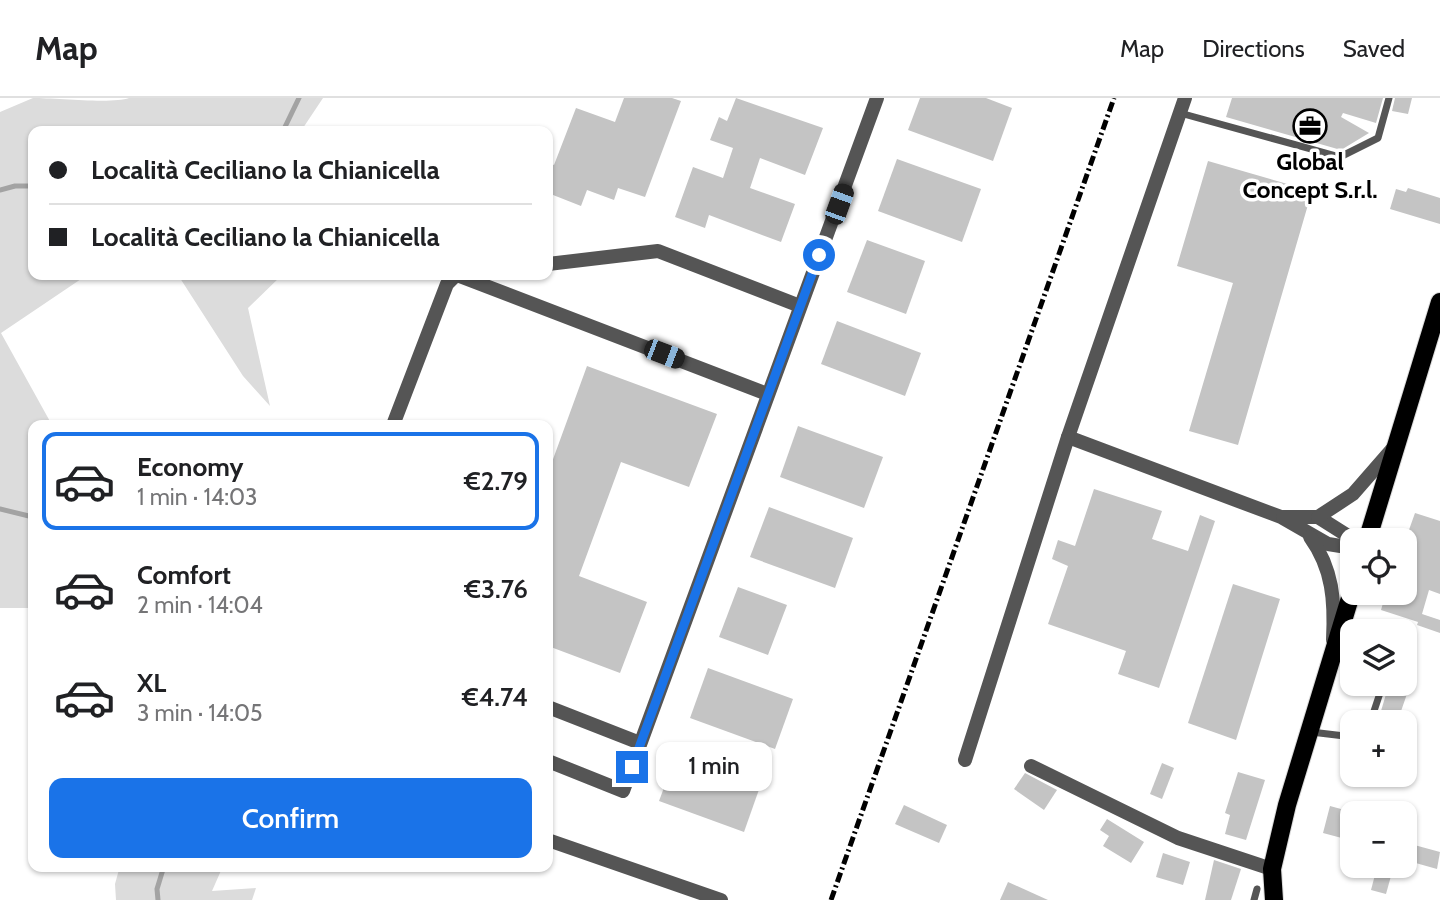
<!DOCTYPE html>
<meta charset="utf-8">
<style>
body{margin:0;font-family:Cabin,sans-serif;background:#f2f2f2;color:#202124;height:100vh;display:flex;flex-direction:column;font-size:26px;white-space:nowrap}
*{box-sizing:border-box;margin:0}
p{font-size:23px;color:#757577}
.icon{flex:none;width:38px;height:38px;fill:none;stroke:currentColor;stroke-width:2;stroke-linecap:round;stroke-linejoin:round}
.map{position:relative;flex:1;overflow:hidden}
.side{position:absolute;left:28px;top:322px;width:525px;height:452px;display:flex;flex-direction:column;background:#fff;border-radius:14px;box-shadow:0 2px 5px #0004}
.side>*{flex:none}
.top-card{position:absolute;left:28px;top:28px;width:525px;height:154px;border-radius:14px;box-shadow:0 2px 5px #0004;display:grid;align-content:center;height:154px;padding:0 21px;background:#fff}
.tools{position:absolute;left:1340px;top:430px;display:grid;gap:14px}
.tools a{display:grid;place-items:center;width:77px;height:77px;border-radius:14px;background:#fff;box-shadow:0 2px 5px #0004;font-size:35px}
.end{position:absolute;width:32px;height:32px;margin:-16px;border:9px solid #1a73e8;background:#fff;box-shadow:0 0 0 4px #fff}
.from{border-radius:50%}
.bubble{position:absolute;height:49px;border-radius:14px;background:#fff;box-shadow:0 2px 5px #0004;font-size:23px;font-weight:600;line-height:49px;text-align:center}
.car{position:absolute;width:21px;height:42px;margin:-21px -10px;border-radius:9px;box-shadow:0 0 5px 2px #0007;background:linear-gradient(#222 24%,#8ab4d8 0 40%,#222 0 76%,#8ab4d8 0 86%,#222 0)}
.top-card b{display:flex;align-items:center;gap:24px;height:66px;font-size:26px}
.top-card b+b{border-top:2px solid #e0e0e0}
.top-card i{width:18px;height:18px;background:#202124}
ul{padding:12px 0 0;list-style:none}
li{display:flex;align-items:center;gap:21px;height:98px;margin:0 14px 10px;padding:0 7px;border:4px solid transparent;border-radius:14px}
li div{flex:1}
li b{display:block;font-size:26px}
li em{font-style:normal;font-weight:600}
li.on{border-color:#1a73e8}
li>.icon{width:63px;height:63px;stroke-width:1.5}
.cta{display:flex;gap:14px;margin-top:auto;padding:14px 21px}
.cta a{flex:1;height:80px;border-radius:14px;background:#1a73e8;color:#fff;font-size:28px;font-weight:600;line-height:80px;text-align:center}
header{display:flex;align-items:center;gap:42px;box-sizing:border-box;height:98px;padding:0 35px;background:#fff;border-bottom:2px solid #e0e0e0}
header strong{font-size:33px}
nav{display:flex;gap:38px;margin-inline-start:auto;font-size:24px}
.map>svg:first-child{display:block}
.green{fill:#dcdcdc}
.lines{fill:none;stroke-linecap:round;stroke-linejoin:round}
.stream{stroke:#a3a3a3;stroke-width:5}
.building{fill:#c4c4c4}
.primary-casing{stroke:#dbdbdb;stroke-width:20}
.lane{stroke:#555;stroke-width:7}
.street{stroke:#555;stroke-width:14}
.primary{stroke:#000;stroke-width:18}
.rail{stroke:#000;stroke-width:5;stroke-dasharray:10 3.5 2 3.5;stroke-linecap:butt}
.route{stroke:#1a73e8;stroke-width:9}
.labels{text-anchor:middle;stroke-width:7;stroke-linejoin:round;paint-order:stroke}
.poi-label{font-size:24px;font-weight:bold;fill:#000;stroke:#fff}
</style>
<header>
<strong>Map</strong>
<nav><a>Map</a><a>Directions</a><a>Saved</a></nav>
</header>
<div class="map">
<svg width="1440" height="802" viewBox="0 0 1440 802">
<rect width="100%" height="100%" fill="#fff"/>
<g class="green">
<path d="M33,0C55,0 113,6 129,0H323L301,33H33V177H87L1,235L52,327H33V510H0V14Z"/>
<polygon points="178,177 282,177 248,210 270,308 243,278"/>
<polygon points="120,768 223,768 212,793 256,790 252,802 116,802 115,786"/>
</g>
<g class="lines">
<g class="stream">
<polyline points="283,33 299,0"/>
<polyline points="0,92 15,88 33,88"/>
<polyline points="0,411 33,419"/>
<polyline points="158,802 157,791 164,768"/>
</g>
</g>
<g class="building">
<polygon points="624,0 672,0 681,3 645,99 618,90 614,102 587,92 581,108 548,95 548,64 554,67 576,10 615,24"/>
<polygon points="736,0 823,30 805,77 760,60 750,90 795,106 781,144 709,117 705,130 675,119 693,69 723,80 733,50 710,42 719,19 727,23"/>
<polygon points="920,0 986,0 1012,10 993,63 908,32"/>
<polygon points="1232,0 1383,0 1376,25 1343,15 1341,19 1369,35 1341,52 1226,19"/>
<polygon points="1395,0 1412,0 1408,16 1392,13"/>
<polygon points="897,61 981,91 962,144 878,113"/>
<polygon points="1208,63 1312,93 1238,347 1189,333 1233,185 1177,168"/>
<polygon points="1408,90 1440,100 1440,126 1390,111 1396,91 1406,94"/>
<polygon points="867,142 925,163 906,216 847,194"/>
<polygon points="837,223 921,255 905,298 821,266"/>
<polygon points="587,268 717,316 689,389 621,364 579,478 647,504 620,575 548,548 548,375"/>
<polygon points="798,328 883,359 864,410 780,379"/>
<polygon points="1094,391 1162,413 1152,441 1188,453 1200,417 1215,423 1159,590 1118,576 1126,553 1048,526 1068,468 1052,461 1058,442 1075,448"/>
<polygon points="769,409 853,440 835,490 750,459"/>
<polygon points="1415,415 1440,423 1440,496 1429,492 1422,516 1440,522 1440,535 1417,527 1418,524 1381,512 1386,495 1405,495 1405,443"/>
<polygon points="1233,486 1280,501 1236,642 1188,625"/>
<polygon points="738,489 787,507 768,557 719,539"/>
<polygon points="708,570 793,601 775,651 690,620"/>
<polygon points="1389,586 1408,593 1399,619 1381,613"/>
<polygon points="678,652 762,683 744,734 659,703"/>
<polygon points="1162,665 1174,670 1162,701 1150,696"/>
<polygon points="1238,674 1265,682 1246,742 1225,736 1230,717 1225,715"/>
<polygon points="1025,675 1057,692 1044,712 1014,691"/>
<polygon points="904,707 947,727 939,745 895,726"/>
<polygon points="1330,708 1352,714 1349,725 1353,726 1353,743 1323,735"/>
<polygon points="1107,721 1144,744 1131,765 1103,748 1109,738 1100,732"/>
<polygon points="1407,745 1440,754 1437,771 1405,762"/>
<polygon points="1163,755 1190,764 1183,787 1156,779"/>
<polygon points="1214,762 1241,771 1231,802 1205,802"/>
<polygon points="1376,773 1391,778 1386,796 1371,792"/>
<polygon points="1008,784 1048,802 1000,802"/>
</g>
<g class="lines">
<defs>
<g id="primary">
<polyline points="1367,443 1440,204"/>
<polyline points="1274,802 1272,771 1287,707 1353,490"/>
</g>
</defs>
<use href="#primary" class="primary-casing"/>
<g class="lane">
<polyline points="1180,15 1340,59 1378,40 1389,0"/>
<polyline points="1342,525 1361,534"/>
<polyline points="1370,625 1383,586"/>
<polyline points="1311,634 1353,639"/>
<polyline points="1254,802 1257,791"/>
</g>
<g class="street">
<polyline points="1185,0 1068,339 1281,419 1328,446 1353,450"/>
<polyline points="548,166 658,153 800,208"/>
<polyline points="457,177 767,296"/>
<polyline points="393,327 447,186 456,177"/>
<polyline points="1283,419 1318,419 1356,443"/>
<polyline points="1318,419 1353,396 1394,349"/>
<path d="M1310,439C1333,471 1335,503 1333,542"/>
<polyline points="548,609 640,645"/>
<polyline points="965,662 1068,339"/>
<polyline points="548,663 623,693 877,0"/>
<polyline points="1031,668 1178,740 1272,771"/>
<polyline points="548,742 721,802"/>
</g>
<use href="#primary" class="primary"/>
<polyline class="rail" points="831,802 1114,0"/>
</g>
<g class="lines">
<polyline class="route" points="632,669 819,157"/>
</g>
<defs>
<symbol id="office-ring" viewBox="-11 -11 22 22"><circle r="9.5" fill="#fff" stroke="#000" stroke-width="1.5"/><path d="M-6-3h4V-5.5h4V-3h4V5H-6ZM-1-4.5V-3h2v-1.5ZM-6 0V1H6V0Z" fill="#000"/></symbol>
</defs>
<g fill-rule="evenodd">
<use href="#office-ring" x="1291" y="9" width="38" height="38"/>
</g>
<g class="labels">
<g class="poi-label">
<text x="1310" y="72">Global<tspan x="1310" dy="28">Concept S.r.l.</tspan></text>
</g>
</g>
</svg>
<div class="tools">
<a><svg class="icon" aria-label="locate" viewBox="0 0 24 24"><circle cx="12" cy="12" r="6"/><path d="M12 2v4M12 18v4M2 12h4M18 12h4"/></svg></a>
<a><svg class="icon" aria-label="layers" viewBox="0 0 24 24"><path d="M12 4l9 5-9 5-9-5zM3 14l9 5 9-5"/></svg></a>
<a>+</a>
<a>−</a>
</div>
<i class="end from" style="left:819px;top:157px"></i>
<i class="end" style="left:632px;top:669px"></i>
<div class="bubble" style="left:656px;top:644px;width:116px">1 min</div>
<i class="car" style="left:839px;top:106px;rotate:20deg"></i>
<i class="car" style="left:664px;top:256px;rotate:111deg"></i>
<div class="top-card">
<b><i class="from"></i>Località Ceciliano la Chianicella</b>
<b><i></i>Località Ceciliano la Chianicella</b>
</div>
<section class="side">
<ul>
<li class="on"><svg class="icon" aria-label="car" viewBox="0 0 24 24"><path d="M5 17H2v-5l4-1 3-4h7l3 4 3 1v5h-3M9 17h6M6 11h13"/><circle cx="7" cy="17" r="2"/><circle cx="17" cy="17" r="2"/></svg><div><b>Economy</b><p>1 min · 14:03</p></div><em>€2.79</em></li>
<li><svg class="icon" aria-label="car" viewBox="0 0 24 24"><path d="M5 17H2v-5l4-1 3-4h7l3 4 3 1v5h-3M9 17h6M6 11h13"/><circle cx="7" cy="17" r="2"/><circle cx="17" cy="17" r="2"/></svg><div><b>Comfort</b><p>2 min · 14:04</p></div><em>€3.76</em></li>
<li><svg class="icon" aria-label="car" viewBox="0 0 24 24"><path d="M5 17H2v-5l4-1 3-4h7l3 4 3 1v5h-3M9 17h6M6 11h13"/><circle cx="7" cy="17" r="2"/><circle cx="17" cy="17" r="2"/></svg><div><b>XL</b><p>3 min · 14:05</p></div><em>€4.74</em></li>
</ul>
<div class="cta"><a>Confirm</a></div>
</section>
</div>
